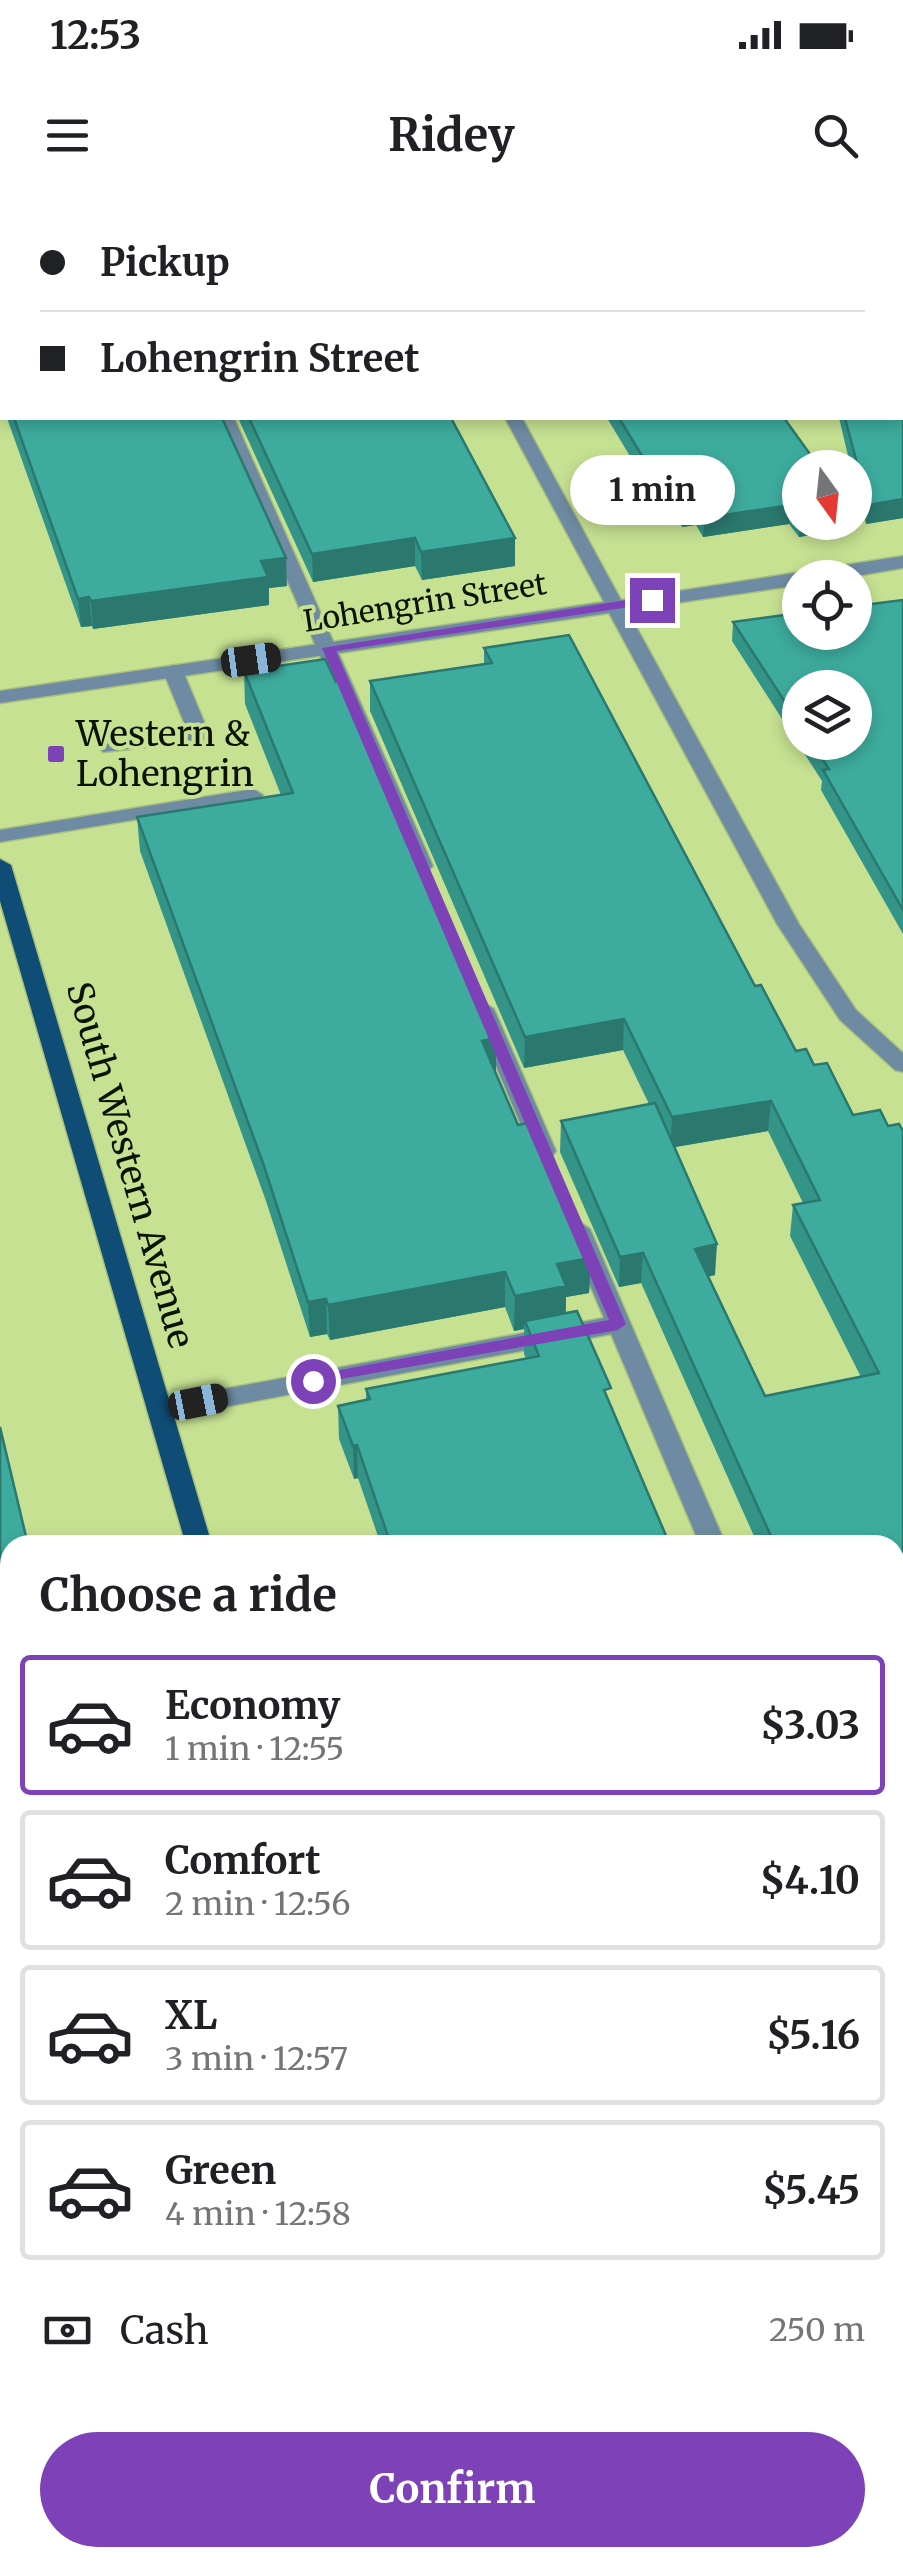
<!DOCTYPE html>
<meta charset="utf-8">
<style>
body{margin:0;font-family:Merriweather,serif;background:#f2f2f2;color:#202124;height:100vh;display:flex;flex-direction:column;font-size:38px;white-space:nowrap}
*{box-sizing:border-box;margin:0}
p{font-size:32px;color:#757577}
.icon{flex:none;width:55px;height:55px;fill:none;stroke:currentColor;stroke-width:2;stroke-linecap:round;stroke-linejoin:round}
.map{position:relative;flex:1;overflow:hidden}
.drawer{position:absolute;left:0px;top:1335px;width:905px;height:1032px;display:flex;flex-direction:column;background:#fff;border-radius:30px 30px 0 0;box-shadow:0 5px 15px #0003}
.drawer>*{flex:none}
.top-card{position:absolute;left:0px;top:0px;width:905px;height:220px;box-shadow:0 5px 15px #0003;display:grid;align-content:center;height:220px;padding:0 40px;background:#fff}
.needle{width:65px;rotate:165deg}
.controls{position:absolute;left:782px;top:250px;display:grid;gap:20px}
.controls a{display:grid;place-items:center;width:90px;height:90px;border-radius:50%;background:#fff;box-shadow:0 5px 15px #0003;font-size:50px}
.end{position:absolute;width:45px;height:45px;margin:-22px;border:12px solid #7d42b7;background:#fff;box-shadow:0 0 0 5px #fff}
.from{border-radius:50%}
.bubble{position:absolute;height:70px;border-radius:35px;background:#fff;box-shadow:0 5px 15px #0003;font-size:32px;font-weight:700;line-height:70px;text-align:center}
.car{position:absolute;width:30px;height:60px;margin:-30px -15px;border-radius:12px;box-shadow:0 0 8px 2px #0007;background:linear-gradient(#222 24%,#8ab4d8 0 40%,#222 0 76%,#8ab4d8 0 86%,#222 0)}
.top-card b{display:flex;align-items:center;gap:35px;height:95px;font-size:38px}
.top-card b+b{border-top:2px solid #e0e0e0}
.top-card i{width:25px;height:25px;background:#202124}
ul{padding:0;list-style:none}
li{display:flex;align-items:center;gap:30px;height:140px;margin:0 20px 15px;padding:0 20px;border:5px solid #e0e0e0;border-radius:10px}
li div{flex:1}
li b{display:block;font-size:38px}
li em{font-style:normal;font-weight:700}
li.on{border-color:#7d42b7}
li>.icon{width:90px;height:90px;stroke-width:1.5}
h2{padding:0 40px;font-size:45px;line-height:120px}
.pay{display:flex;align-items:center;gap:25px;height:110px;padding:0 40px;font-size:38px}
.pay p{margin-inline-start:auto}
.primary-button{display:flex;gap:20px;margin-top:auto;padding:20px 40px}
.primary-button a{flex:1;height:115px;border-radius:60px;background:#7d42b7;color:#fff;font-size:40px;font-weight:700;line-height:115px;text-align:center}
.status{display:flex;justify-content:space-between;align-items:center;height:70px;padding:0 50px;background:#fff;direction:ltr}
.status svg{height:28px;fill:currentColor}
header{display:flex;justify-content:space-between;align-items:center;height:130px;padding:0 40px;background:#fff;font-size:45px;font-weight:700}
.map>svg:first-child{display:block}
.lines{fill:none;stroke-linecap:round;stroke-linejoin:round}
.lane-casing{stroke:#a8c07b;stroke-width:3}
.street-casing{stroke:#a8c07b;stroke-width:3}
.primary-casing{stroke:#a8c07b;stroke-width:3}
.lane{fill:#6f8ba3;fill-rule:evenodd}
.street{fill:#6f8ba3;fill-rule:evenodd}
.primary{fill:#0f4d76;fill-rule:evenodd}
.wall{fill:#349488;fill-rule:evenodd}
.shaded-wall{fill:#2b786f}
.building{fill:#3dac9e;stroke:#2b786f;stroke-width:2.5}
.route{fill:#7d42b7}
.poi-dot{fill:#7d42b7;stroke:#c6e192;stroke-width:4}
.labels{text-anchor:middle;stroke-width:8;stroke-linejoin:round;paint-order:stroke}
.far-street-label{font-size:30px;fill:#0b1300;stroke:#c6e192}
.poi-label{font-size:35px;fill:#0b1300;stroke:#c6e192;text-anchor:start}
.street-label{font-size:35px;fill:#0b1300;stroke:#c6e192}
</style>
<div class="status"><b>12:53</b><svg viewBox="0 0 49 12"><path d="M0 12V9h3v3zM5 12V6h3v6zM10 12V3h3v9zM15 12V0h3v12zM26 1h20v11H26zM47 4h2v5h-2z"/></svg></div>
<header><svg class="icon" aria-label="menu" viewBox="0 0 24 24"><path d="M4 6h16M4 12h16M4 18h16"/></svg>Ridey<svg class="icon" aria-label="search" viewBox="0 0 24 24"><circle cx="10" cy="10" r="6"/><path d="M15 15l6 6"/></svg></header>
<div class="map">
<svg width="903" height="2366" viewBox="0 0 903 2366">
<rect width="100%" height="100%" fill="#c6e192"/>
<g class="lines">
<defs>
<g id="lane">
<polygon points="119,0 135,0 136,2 120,2"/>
<polygon points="217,218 234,218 433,666 429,670 415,670 411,666"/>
<polygon points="173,465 183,471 210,536 207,540 103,552 100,548 110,542 188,532 163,471"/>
<polygon points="253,589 263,595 260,599 0,642 0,630"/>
<polygon points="483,802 494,809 556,951 552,956 536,956 532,951 472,809"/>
<polygon points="578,1021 590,1029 726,1345 700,1345 611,1134 160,1219 151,1216 147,1210 151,1204 160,1201 604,1118 566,1029"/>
<polygon points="895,1757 903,1759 903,1799 895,1797"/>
<polygon points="903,2215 903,2245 895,2247 895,2217"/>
<polygon points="158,2358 192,2358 193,2366 159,2366"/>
<polygon points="767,2358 801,2358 804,2366 770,2366"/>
</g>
<g id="street">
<polygon points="387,0 403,0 404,2 388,2"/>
<polygon points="505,218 522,218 621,400 903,356 903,368 845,378 800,378 800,385 627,410 799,724 856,810 903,853 903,872 895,870 840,820 777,724 609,413 0,503 0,491 604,402"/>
</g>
<g id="primary">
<polygon points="0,659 11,665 212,1345 186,1345 0,701"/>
<polygon points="478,2358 512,2358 515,2366 481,2366"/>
</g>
</defs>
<use href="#lane" class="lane-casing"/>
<use href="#street" class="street-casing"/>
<use href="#primary" class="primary-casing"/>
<use href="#lane" class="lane"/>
<use href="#street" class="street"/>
<use href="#primary" class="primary"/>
</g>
<g class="wall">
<polygon points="0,0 2,2 2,204 0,197"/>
<polygon points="485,0 903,0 903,318 866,324 855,282 855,268 851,268 839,218 902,218 902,2 487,2"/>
<polygon points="7,218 222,218 287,386 269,388 269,405 93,429 92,426 81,427"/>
<polygon points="238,218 451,218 515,338 515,366 422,380 415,366 313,382"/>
<polygon points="607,218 784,218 800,268 800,322 849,322 848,329 799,337 789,324 703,337 696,325 682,327 678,320 669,321"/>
<path d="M903,400V734L821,590L822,581L732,441L733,422ZM800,488L855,542H800Z"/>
<path d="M484,448L755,786L796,851L814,865L853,915L903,931V1668L895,1650V1345H758L641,1083L619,1087L560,952L561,921L649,904L623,850L524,868L370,511V481L484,464ZM768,931L803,1003L793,1005L790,1036L861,1177L765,1196L708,1077L715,1075L674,947Z"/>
<polygon points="244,471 496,873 518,925 591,1058 589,1093 566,1097 566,1113 610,1203 670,1345 381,1345 358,1278 354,1279 339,1239 338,1206 366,1200 366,1189 526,1158 524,1154 524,1129 514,1131 505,1107 330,1140 327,1134 310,1137 266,1001 140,651 137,617 281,595 245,504"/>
</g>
<g class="shaded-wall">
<polygon points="780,0 834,0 834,2 767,2"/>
<polygon points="903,299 903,318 866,324 868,305"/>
<polygon points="679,301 678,320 669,321 670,302"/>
<polygon points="791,305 789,324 703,337 704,318"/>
<polygon points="697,306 696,325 682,327 683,308"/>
<polygon points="800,322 849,322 848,329 799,337"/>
<polygon points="415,338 415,366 313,382 312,354"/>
<polygon points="515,338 515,366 422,380 421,352"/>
<polygon points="286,358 287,386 269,388 269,405 93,429 91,401 261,361"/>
<polygon points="89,397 92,426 81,427 78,399"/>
<polygon points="624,819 623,850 524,868 525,837"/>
<polygon points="496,838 496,873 482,841"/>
<polygon points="771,901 768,931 670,948 672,917"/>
<polygon points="717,1044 715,1075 693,1079 695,1049"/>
<polygon points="643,1053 641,1083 619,1087 620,1057"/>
<polygon points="591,1058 589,1093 566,1097 565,1121 525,1121 524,1129 514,1131 515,1096 557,1064"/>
<polygon points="505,1072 505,1107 330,1140 328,1105"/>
<polygon points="326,1099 327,1134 310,1137 308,1102"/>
<polygon points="357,1245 358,1278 354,1279 353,1246"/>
<polygon points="903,1832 898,1864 895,1865 895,1834"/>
<polygon points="10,2012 10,2035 0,2038 0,2015"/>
</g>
<g class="building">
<polygon points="0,0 11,0 12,2 2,2 2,185 0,178"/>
<polygon points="261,0 326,0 328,2 262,2"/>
<polygon points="496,0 780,0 767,2 498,2"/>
<polygon points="832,0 903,0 903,299 868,305 845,218 902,218 902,2 831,2"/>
<polygon points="14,218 222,218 286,358 261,361 268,377 91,401 89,397 78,399"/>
<polygon points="249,218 451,218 515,338 421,352 415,338 312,354"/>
<polygon points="619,218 784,218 820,268 800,268 800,317 791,305 704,318 697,306 683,308 679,301 670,302"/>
<polygon points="903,400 903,710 823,570 829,569 811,542 855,542 855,488 800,488 800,525 733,422 800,413 800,432 855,432 855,406"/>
<polygon points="569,435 755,786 761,785 796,851 806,849 814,865 827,863 853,915 880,910 888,926 899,924 903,931 903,1627 895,1609 895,1345 775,1345 643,1053 620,1057 561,921 655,903 717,1044 695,1049 765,1196 879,1173 793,1005 820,1000 771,901 672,917 624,819 525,837 370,481 492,463 484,448"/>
<polygon points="325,459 336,482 342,481 496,838 482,841 518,925 532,922 591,1058 557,1064 566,1086 515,1096 505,1072 328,1105 326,1099 308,1102 264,966 137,617 293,593 244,471"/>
<polygon points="577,1111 611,1188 604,1190 670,1345 391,1345 357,1245 353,1246 338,1206 370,1199 366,1189 539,1156 525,1121"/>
<polygon points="0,1227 28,1345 10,1345 10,2012 0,2015"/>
<polygon points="895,1812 903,1831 895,1834"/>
<polygon points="0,2089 10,2144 10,2358 49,2358 51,2366 0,2366"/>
</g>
<polygon class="route" points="652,396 656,403 336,451 626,1124 618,1130 307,1185 305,1181 313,1175 609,1120 322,448"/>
<rect class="poi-dot" x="46" y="544" width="20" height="20" rx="5"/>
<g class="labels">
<g class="far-street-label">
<text transform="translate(425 403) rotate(-9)" y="10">Lohengrin Street</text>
</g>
<g class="poi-label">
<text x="76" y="546">Western &amp;<tspan x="76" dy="40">Lohengrin</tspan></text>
</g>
<g class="street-label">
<text transform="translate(130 965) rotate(74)" y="12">South Western Avenue</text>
</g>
</g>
</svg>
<div class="controls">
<a><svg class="needle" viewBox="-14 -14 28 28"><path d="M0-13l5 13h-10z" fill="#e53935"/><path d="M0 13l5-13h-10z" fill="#757577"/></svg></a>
<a><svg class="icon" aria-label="locate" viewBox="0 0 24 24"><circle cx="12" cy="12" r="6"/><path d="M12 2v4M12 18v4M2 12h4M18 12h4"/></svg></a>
<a><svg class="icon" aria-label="layers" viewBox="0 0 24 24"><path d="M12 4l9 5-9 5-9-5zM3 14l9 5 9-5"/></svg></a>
</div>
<i class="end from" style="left:313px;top:1181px"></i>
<i class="end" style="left:652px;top:400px"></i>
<div class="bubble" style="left:570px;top:255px;width:165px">1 min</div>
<i class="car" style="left:251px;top:460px;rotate:82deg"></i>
<i class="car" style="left:198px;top:1202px;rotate:79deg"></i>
<div class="top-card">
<b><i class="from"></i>Pickup</b>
<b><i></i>Lohengrin Street</b>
</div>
<section class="drawer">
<h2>Choose a ride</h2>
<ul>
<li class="on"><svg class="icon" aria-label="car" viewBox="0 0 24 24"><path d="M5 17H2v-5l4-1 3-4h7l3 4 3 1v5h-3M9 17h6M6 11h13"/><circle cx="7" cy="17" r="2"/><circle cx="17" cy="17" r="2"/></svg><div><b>Economy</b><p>1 min · 12:55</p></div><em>$3.03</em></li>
<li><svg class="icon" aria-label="car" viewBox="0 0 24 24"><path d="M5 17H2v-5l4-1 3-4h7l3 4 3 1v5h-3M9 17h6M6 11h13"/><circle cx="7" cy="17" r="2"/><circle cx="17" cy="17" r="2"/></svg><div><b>Comfort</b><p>2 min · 12:56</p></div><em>$4.10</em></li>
<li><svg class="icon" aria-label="car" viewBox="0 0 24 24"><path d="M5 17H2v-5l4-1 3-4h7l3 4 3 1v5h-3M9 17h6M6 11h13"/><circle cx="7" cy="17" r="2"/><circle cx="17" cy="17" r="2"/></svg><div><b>XL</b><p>3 min · 12:57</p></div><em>$5.16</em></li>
<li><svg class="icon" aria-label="car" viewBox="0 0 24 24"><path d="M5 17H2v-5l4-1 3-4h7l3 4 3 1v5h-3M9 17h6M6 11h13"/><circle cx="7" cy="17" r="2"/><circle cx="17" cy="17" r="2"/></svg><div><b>Green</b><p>4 min · 12:58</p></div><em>$5.45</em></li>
</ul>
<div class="pay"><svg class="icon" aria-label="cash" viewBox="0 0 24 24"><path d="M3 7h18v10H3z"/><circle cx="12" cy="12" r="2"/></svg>Cash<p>250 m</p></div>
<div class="primary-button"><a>Confirm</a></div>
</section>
</div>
